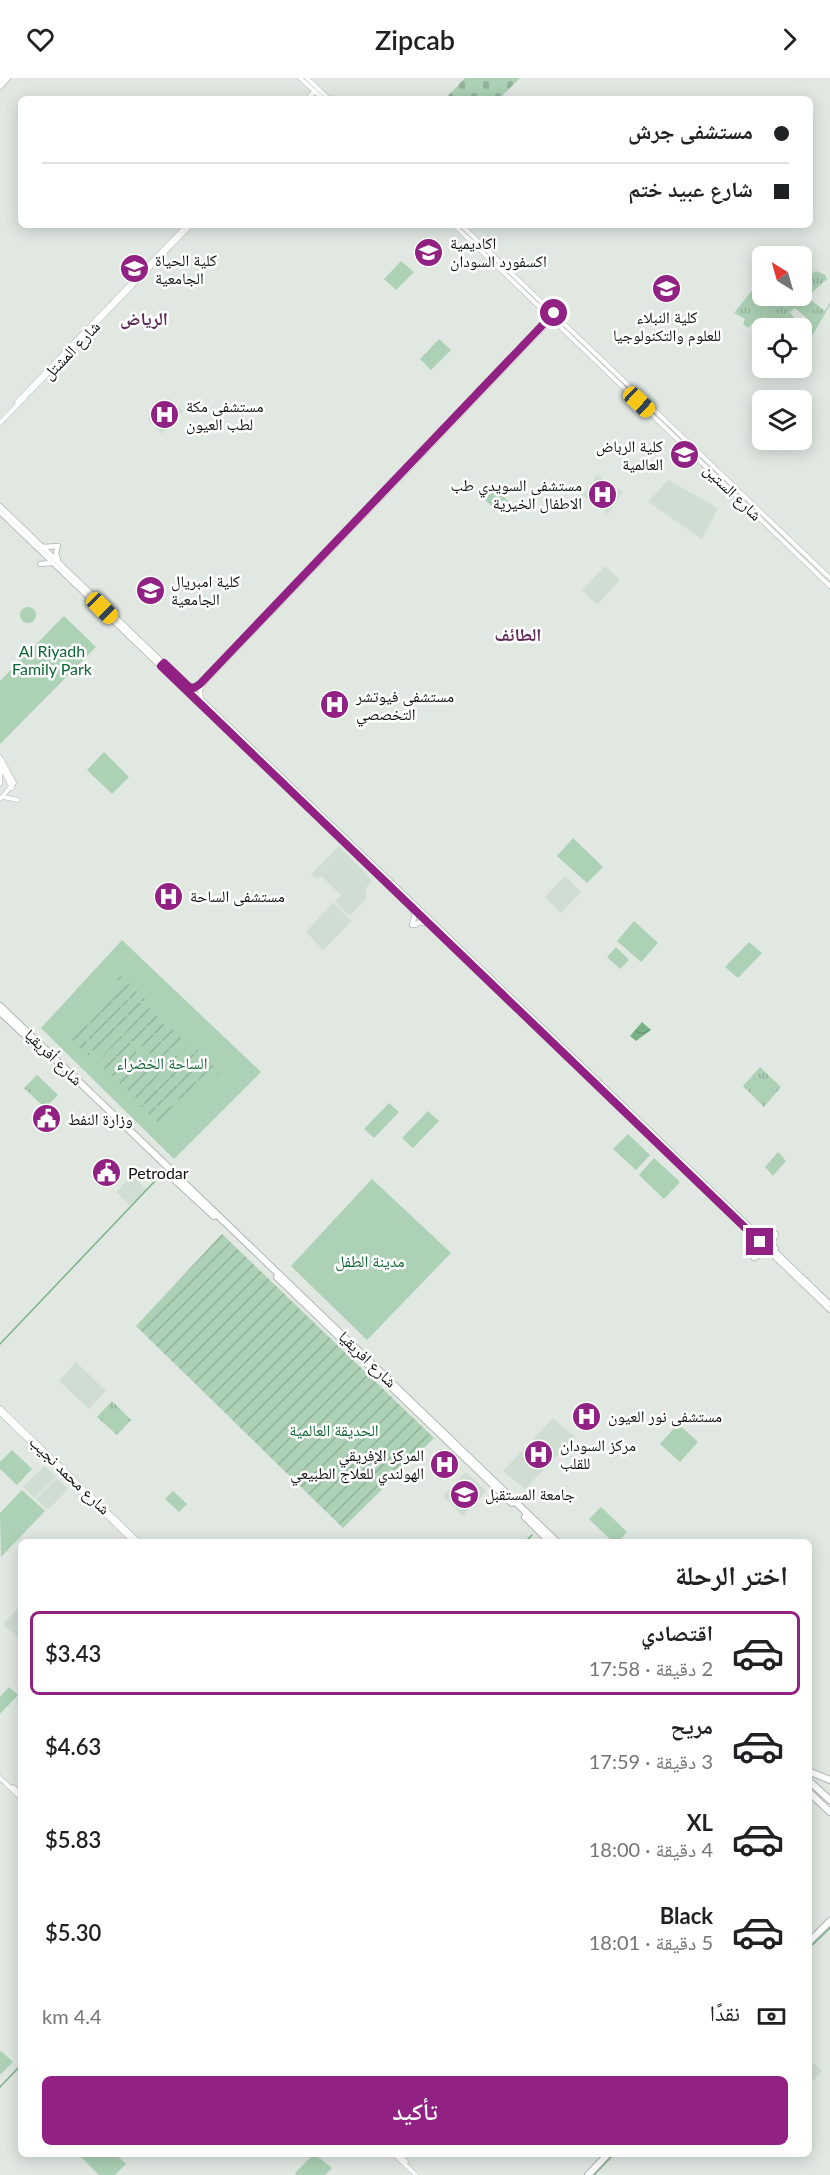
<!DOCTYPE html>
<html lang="ar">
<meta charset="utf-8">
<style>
body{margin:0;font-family:Lato,"Noto Naskh Arabic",sans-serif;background:#f6f6f6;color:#202124;direction:rtl;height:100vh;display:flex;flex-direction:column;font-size:22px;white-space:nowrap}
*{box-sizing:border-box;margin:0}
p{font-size:20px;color:#757577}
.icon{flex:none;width:33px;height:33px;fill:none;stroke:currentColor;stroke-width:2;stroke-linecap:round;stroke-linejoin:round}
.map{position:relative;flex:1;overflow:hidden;direction:ltr}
.drawer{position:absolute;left:18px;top:1461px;width:794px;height:618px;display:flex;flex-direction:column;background:#fff;border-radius:9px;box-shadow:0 3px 15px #0003;direction:rtl}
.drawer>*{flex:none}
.guide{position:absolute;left:18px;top:18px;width:795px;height:132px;border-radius:9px;box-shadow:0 3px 15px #0003;direction:rtl;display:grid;align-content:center;height:132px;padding:0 24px;background:#fff}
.needle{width:39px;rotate:323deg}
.controls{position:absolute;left:752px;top:168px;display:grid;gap:12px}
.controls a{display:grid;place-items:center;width:60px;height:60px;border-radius:9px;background:#fff;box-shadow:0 3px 15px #0003;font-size:30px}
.end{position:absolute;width:27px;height:27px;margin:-14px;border:8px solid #912182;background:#fff;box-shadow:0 0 0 3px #fff}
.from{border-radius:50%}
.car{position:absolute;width:18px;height:36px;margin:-18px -9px;border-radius:8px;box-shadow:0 0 4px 2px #0007;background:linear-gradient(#f5c518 24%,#345 0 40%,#f5c518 0 76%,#345 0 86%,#f5c518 0)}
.guide b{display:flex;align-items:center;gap:21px;height:57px;font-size:22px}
.guide b+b{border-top:2px solid #e0e0e0}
.guide i{width:15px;height:15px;background:#202124}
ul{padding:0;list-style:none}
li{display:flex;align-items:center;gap:18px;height:84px;margin:0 12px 9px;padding:0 12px;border:3px solid transparent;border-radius:9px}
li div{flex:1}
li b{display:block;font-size:22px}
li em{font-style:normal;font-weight:600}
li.on{border-color:#912182}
li>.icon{width:54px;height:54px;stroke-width:1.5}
h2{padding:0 24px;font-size:27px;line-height:72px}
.pay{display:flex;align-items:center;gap:15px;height:66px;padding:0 24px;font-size:22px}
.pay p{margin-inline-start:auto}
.action{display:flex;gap:12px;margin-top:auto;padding:12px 24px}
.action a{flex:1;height:69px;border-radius:9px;background:#912182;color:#fff;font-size:24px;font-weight:600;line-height:69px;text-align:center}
header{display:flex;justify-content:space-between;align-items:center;height:78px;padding:0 24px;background:#fff;font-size:27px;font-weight:600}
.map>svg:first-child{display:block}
.built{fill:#d0ddd3}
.grass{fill:url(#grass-tufts)}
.cemetery{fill:url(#cemetery-stones)}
.park{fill:#acd1b4}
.garden{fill:url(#garden-furrows)}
.water{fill:url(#water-waves)}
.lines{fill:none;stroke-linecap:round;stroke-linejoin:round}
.stream{stroke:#7ab187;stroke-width:1.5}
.highway-tunnel{stroke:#c1c8c2;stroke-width:6;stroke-dasharray:6 3;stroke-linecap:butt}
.secondary-casing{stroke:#b0b7b1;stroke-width:5}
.primary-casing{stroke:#b0b7b1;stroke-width:6}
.highway-casing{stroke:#b0b7b1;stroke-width:8}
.secondary{stroke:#fff;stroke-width:4}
.primary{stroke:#fff;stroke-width:4.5}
.highway{stroke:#fff;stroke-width:6}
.route{stroke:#912182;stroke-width:8}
.labels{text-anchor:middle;stroke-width:5;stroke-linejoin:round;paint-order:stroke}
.poi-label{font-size:16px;fill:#0e110f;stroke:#fff;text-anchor:start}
.street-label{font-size:16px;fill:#0e110f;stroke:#fff}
.park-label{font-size:16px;fill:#0e6632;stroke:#fff}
.neighbourhood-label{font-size:18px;font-weight:bold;fill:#602a57;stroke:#fff}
</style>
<header><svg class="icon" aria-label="forward" viewBox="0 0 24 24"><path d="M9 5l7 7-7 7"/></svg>Zipcab<svg class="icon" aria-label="heart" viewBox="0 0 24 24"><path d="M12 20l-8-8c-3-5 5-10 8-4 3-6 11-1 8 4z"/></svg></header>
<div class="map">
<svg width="830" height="2097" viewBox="0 0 830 2097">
<defs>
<pattern id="grass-tufts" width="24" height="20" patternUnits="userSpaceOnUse" patternTransform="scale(1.5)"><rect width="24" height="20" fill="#acd1b4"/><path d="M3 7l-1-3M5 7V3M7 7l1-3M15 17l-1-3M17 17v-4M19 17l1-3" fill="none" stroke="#93b29a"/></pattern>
<pattern id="cemetery-stones" width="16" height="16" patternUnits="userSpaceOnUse" patternTransform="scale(1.5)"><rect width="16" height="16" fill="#acd1b4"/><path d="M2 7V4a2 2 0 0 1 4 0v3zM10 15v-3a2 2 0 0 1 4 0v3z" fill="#93b29a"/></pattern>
<pattern id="garden-furrows" width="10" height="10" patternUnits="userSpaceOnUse" patternTransform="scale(1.5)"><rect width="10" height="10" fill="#acd1b4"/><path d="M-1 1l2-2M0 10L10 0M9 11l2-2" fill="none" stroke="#93b29a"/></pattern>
<pattern id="water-waves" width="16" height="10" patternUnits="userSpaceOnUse" patternTransform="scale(1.5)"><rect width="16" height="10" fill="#7ab187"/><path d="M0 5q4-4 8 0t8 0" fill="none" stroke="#689773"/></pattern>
</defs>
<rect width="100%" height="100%" fill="#e1e8e2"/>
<g class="built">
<polygon points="168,320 183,333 162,356 147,341"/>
<polygon points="597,397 623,414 608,436 583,418"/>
<polygon points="668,402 718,430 702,461 648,424"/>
<polygon points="605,488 620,502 597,527 582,512"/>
<polygon points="339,768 372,802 366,810 366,821 350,838 335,823 341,817 321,798 317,801 311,796"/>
<polygon points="565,798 581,814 561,835 545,819"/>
<polygon points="333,824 352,843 323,872 306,854"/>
<polygon points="132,1097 146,1111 130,1127 116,1114"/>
<polygon points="76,1284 106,1313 89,1331 59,1303"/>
<polygon points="588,1327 598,1337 586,1350 575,1340"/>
<polygon points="553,1340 575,1359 525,1411 503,1393"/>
<polygon points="44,1388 56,1399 35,1420 23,1409"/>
<polygon points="466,1394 486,1413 463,1438 443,1418"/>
<polygon points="57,1400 68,1411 48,1432 36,1421"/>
<polygon points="21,1527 21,1563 3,1546"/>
<polygon points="808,1981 822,1993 809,2007 808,2007"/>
</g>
<g class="grass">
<polygon points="816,193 825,197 827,201 807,219 825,233 830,224 830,227 801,277 801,257 809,242 795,230 790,234 798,246 801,245 804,248 801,251 774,250 764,238 765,249 755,243 748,250 743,246 745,241 734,235 762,200 762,218 801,218 801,194 809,197"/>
<polygon points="760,989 781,1009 764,1029 743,1008"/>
<polygon points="37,997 58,1017 45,1030 24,1010"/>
<polygon points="112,1323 131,1342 117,1357 97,1339"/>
<polygon points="173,1413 187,1426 179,1434 165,1421"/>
</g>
<polygon class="cemetery" points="465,0 520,0 499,21 445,21"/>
<g class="park">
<polygon points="401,183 414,194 396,212 384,201"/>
<polygon points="439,261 451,272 431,292 420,281"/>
<polygon points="495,410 508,423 498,434 484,421"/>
<circle cx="28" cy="537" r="8"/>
<polygon points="64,538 96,569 0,666 0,603"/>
<polygon points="104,674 129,699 112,716 87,692"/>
<polygon points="573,760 603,789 587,805 557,778"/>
<polygon points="634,843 658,865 641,884 617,863"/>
<polygon points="122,862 261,994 174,1081 41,950"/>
<polygon points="749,864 762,875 738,900 725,889"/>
<polygon points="616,869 629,882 620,891 607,879"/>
<polygon points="389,1025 399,1034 374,1060 364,1051"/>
<polygon points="428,1033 439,1043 413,1070 402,1060"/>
<polygon points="628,1056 650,1077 636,1092 613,1071"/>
<polygon points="778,1074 786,1083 773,1098 765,1089"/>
<polygon points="654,1080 680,1104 664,1121 639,1097"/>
<polygon points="372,1101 451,1175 367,1262 291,1188"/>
<polygon points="678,1346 698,1364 680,1384 660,1366"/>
<polygon points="12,1372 32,1391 17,1407 0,1391 0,1384"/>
<polygon points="22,1412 45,1433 1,1479 0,1435"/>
<polygon points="601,1429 627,1454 618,1464 613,1464 589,1441"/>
<polygon points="9,1609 18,1617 0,1636 0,1619"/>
<polygon points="1,1973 13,1984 0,1997 0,1974"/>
<polygon points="86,2076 115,2076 126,2086 115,2097 99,2097 82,2080"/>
<polygon points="314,2076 332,2090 325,2097 297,2097 295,2095"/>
</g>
<g class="garden">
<path d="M121,898L149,925C129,918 115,917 97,931L113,914L123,912L122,903L116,902Z"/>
<polygon points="120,921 121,937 110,943 99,932 109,924"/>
<polygon points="122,921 149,927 138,939 123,936"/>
<polygon points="149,929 165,948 157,957 138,940"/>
<polygon points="97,933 109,944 104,955 89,956 89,947"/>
<path d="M91,937C84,953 84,969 95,984L70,960Z"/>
<polygon points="123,938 137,940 121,954 112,943"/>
<polygon points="137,941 156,959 146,969 136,967 124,956"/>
<polygon points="110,945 121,956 108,969 105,958"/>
<polygon points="167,950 171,950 187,966 177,977 158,959"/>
<polygon points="104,956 107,971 96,982 88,957"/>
<polygon points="121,958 134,969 138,978 127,989 109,971"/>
<polygon points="158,961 178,979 182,995 175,1005 165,995 175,980 163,992 151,982 148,972"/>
<path d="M192,967L220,994L217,998L214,992L208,991L203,1005L189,1018C204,1001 202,986 192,967Z"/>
<polygon points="188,968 197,980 198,992 184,992 178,979"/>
<polygon points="108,972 126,990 115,1001 97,984"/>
<polygon points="140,980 149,982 161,993 151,1006 164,996 173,1006 163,1012 147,1008 137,1021 117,1003 128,991 147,1008 129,991"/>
<polygon points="198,993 195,1008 187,1016 177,1006 184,994"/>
<polygon points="176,1007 187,1017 164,1028 164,1013"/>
<polygon points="149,1010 163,1013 163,1029 148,1027 138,1022"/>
<path d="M184,1023L162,1048L136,1024C156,1032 165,1033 184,1023Z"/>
<polygon points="222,1156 434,1360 343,1450 136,1248"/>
</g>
<polygon class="water" points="642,944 651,952 636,963 630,958"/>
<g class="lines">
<g class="stream">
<polyline points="0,1266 155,1103"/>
<polyline points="525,1464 532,1457"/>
<polyline points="808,1871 830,1850"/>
<polyline points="0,2009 21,1987"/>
<polyline points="594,2097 614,2076"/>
</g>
<polyline class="highway-tunnel" points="167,1093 175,1101"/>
<defs>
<g id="secondary">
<polyline points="300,0 323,21"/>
<polyline points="307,0 329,21"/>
<polyline points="307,21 315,13"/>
<polyline points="454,147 830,508"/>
<polyline points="461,147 830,500"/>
<polyline points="544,246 554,235"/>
<polyline points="17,324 187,147"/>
<polyline points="0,345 191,147"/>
<polyline points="189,609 200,606 288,514"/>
<polyline points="201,620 200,612 206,603 556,237"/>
<polyline points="0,679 14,705 0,721"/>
<polyline points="0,686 12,710"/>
<polyline points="0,706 1,689"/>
<polyline points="3,719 18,722"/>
<polyline points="0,1330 139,1464"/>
<polyline points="0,1335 134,1464"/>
<polyline points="0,1700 21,1720"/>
<polyline points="13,1709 21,1716"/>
<polyline points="394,2076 416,2097"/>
<polyline points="398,2076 406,2084"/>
</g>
<g id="primary">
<polyline points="0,3 3,0"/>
<polyline points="0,9 8,0"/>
<polyline points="0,428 830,1226"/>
<polyline points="0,434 830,1232"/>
<polyline points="43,469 58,468 56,475 58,482"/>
<polyline points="40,486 52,485"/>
<polyline points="412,847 415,837 412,831"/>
<polyline points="415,847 420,844 429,846"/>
<polyline points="776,1171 772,1165 776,1156"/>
<polyline points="754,1180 758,1170 757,1163"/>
<polyline points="754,1180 764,1175 771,1176"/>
</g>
<g id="highway">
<polyline points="0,928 170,1091"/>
<polyline points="0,934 41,972"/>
<polyline points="178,1099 557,1464"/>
<polyline points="175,1102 214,1138"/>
<polyline points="277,1199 512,1425"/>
<polyline points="525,1439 550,1464"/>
<polyline points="808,1693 830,1702"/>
<polyline points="808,1702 830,1722"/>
<polyline points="808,1713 830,1734"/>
<polyline points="808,1865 830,1843"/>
<polyline points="588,2097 608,2076"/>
</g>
</defs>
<use href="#secondary" class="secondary-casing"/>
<use href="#primary" class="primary-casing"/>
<use href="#highway" class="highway-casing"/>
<use href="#secondary" class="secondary"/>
<use href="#primary" class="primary"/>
<use href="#highway" class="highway"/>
</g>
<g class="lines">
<polyline class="route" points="554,235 200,606 194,610 189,609 164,585 161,588 760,1164"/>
</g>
<defs>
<symbol id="university-disc" viewBox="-11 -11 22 22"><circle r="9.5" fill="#912182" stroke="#fff"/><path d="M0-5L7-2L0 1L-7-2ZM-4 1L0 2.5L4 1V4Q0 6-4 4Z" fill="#fff"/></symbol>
<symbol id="hospital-disc" viewBox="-11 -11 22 22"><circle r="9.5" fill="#912182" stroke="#fff"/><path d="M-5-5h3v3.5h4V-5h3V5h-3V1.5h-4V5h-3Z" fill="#fff"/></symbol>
<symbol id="civic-disc" viewBox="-11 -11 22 22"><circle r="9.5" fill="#912182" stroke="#fff"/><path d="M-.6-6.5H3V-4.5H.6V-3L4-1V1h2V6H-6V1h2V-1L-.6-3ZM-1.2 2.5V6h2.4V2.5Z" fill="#fff"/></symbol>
</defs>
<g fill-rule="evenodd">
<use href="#university-disc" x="412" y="158" width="33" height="33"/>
<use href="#university-disc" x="118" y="174" width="33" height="33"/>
<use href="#university-disc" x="650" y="194" width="33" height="33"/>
<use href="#hospital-disc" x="148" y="320" width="33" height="33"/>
<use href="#university-disc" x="668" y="360" width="33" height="33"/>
<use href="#hospital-disc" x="586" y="400" width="33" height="33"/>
<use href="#university-disc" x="134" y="496" width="33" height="33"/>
<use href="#hospital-disc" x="318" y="610" width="33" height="33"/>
<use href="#hospital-disc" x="152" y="802" width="33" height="33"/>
<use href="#civic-disc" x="30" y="1024" width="33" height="33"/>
<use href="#civic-disc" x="90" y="1078" width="33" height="33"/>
<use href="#hospital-disc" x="570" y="1322" width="33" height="33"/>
<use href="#hospital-disc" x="522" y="1360" width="33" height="33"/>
<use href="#hospital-disc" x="428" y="1370" width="33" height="33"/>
<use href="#university-disc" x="448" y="1400" width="33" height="33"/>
</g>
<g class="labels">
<g class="poi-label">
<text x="450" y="171">اكاديمية<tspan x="450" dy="18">اكسفورد السودان</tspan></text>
<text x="155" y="188">كلية الحياة<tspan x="155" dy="18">الجامعية</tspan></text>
<text x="667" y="245" text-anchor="middle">كلية النبلاء<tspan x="667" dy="18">للعلوم والتكنولوجيا</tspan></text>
<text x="186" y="334">مستشفى مكة<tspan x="186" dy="18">لطب العيون</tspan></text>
<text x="663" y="374" text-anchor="end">كلية الرباض<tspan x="663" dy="18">العالمية</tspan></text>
<text x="582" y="413" text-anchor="end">مستشفى السويدي طب<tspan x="582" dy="18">الاطفال الخيرية</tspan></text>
<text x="171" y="509">كلية امبريال<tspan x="171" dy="18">الجامعية</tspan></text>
<text x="356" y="624">مستشفى فيوتشر<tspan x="356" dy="18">التخصصي</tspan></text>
<text x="190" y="824">مستشفى الساحة</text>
<text x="68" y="1047">وزارة النفط</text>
<text x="128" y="1101">Petrodar</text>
<text x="608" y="1344">مستشفى نور العيون</text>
<text x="560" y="1373">مركز السودان<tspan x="560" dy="18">للقلب</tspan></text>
<text x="424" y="1383" text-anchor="end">المركز الإفريقي<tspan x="424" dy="18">الهولندي للعلاج الطبيعي</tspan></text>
<text x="485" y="1422">جامعة المستقبل</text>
</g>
<g class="street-label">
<text transform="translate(71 272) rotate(-46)" y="6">شارع المشتل</text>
<text transform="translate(733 414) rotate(44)" y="6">شارع الستين</text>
<text transform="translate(54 979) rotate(44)" y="6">شارع أفريقيا</text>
<text transform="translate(368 1281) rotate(44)" y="6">شارع افريقيا</text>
<text transform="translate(70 1397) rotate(44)" y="6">شارع محمد نجيب</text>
</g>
<g class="park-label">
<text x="52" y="579">Al Riyadh<tspan x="52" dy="18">Family Park</tspan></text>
<text x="162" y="991">الساحة الخضراء</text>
<text x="370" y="1189">مدينة الطفل</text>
<text x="334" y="1358">الحديقة العالمية</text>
</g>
<g class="neighbourhood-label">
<text x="144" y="247">الرياض</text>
<text x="518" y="563">الطائف</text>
</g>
</g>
</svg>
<div class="controls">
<a><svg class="needle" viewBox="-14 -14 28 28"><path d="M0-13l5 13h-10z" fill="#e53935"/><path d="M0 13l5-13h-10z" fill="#757577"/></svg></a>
<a><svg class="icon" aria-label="locate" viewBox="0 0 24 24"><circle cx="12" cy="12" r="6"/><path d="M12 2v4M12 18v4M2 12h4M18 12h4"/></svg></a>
<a><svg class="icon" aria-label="layers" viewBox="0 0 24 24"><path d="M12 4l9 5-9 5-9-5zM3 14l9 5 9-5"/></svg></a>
</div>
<i class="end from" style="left:554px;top:235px"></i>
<i class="end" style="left:760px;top:1164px"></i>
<i class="car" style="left:639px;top:324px;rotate:133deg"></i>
<i class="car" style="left:102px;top:530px;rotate:135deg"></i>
<div class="guide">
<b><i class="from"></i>مستشفى جرش</b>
<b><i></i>شارع عبيد ختم</b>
</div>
<section class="drawer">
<h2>اختر الرحلة</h2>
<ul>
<li class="on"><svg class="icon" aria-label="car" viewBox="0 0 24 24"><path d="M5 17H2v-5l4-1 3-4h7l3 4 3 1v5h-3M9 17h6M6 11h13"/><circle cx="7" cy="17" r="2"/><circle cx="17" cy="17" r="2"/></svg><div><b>اقتصادي</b><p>2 دقيقة · 17:58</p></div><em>$3.43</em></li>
<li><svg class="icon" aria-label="car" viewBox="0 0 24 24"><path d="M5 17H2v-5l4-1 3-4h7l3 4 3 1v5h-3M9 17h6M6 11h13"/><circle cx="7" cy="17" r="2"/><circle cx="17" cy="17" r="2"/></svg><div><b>مريح</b><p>3 دقيقة · 17:59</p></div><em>$4.63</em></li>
<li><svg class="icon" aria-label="car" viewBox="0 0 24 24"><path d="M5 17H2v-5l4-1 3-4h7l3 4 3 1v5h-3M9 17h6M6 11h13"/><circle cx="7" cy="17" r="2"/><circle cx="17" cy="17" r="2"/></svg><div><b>XL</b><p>4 دقيقة · 18:00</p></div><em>$5.83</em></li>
<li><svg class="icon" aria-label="car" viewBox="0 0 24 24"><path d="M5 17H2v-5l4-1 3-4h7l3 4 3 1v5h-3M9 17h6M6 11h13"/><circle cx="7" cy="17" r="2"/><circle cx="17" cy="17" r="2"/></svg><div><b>Black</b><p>5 دقيقة · 18:01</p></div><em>$5.30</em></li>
</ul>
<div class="pay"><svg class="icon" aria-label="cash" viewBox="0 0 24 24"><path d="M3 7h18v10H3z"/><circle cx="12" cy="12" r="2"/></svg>نقدًا<p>4.4 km</p></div>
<div class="action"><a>تأكيد</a></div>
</section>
</div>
